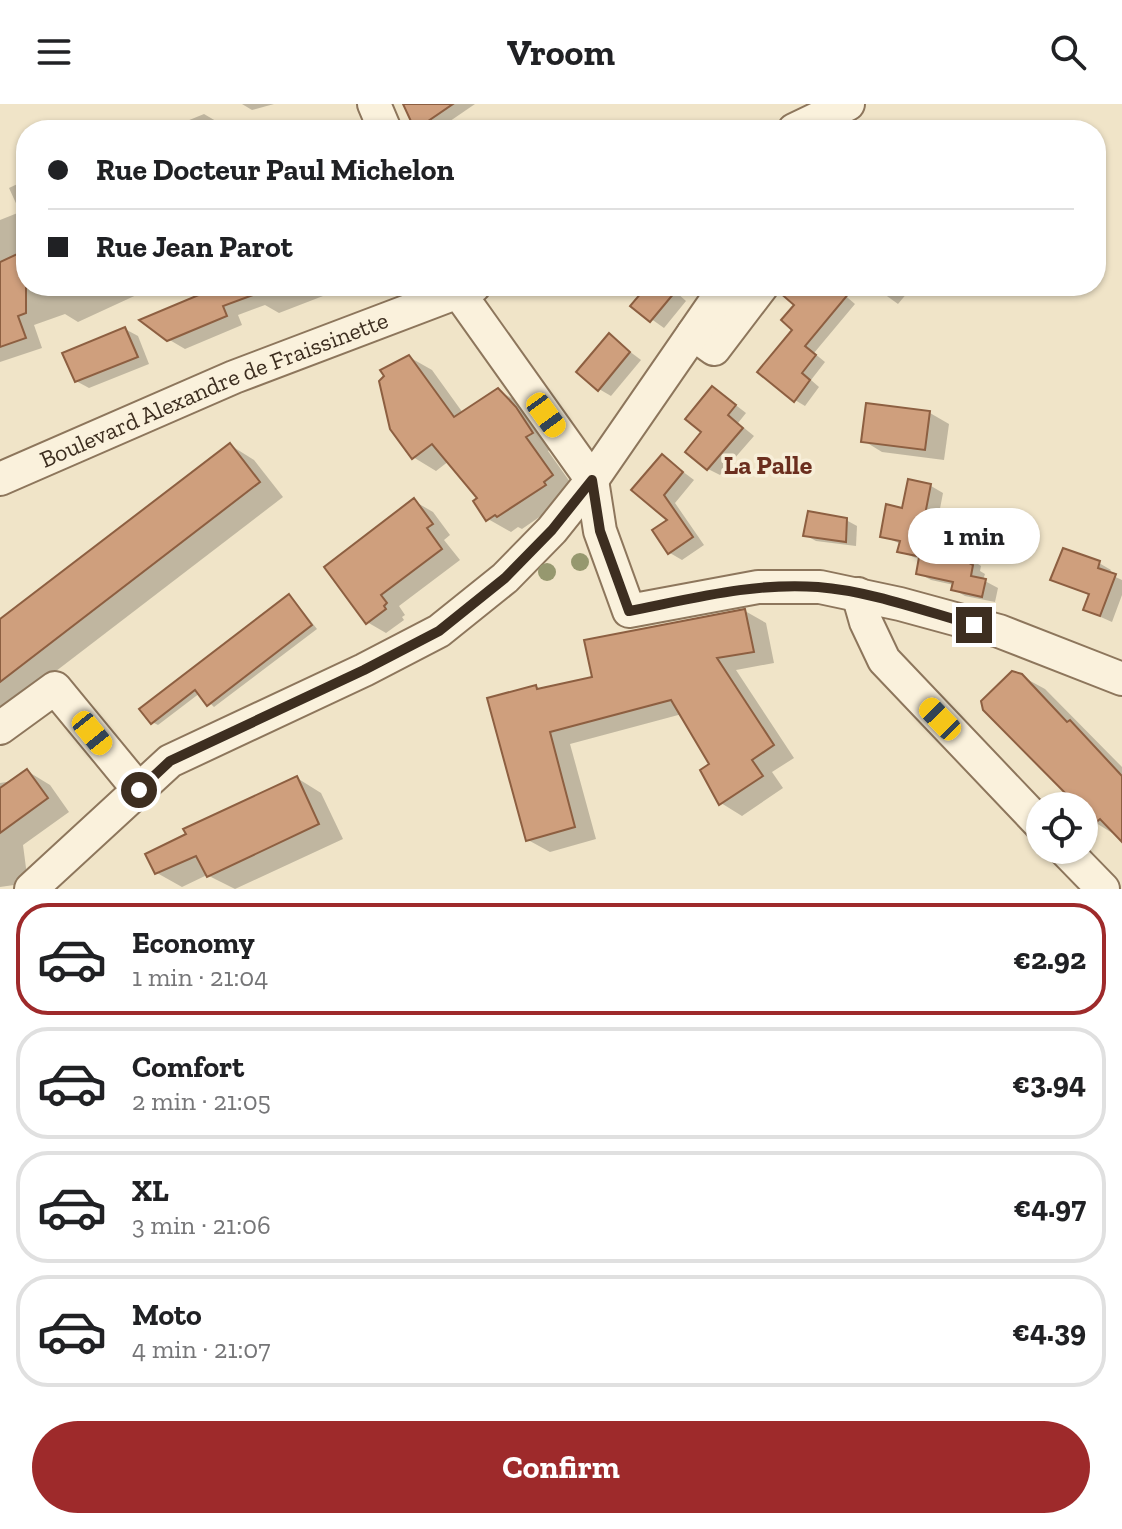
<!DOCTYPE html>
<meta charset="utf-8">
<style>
body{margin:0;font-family:"Zilla Slab",serif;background:#f6f6f6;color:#202124;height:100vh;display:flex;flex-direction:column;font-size:30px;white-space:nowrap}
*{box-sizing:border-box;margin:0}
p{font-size:26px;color:#757577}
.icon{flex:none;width:44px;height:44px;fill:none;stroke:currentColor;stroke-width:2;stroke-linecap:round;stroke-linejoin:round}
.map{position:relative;height:785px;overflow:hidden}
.details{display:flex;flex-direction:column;background:#fff;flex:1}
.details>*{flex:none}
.guide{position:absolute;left:16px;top:16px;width:1090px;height:176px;border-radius:32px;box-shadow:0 2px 6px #0004;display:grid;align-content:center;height:176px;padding:0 32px;background:#fff}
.controls{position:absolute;left:1026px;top:688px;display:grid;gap:16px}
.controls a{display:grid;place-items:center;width:72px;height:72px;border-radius:50%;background:#fff;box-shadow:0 2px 6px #0004;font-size:40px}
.end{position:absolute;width:36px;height:36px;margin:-18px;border:10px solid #3d2e20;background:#fff;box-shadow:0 0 0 4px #fff}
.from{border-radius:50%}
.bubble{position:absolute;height:56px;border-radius:28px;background:#fff;box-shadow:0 2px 6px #0004;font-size:26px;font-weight:700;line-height:56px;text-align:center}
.car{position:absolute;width:24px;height:48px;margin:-24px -12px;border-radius:10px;box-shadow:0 0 6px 2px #0007;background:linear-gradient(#f5c518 24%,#345 0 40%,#f5c518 0 76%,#345 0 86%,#f5c518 0)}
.guide b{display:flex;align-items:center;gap:28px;height:76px;font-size:30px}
.guide b+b{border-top:2px solid #e0e0e0}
.guide i{width:20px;height:20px;background:#202124}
ul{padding:14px 0 0;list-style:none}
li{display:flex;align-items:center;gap:24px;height:112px;margin:0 16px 12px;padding:0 16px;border:4px solid #e0e0e0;border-radius:32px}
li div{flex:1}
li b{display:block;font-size:30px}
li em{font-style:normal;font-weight:700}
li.current{border-color:#9e2a2b}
li>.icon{width:72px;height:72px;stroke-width:1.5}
.button{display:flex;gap:16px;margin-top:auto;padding:16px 32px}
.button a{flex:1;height:92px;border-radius:48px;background:#9e2a2b;color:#fff;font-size:32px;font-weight:700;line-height:92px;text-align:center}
header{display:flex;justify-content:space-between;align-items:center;height:104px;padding:0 32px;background:#fff;font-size:36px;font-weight:700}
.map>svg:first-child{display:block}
.shadow{fill:#0003}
.building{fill:#cf9f7d;stroke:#8d5f41;stroke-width:2}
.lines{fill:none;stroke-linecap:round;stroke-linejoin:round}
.minor-casing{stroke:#8d765c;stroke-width:36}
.minor{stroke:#faf1dc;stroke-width:32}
.tree{fill:#96986f}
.route{stroke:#3d2e20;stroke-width:10}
.labels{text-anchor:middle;stroke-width:7;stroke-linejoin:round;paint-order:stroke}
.street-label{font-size:24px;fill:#3d2e20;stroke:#f7eed8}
.neighbourhood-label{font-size:26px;font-weight:bold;fill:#6b2e1e;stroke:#f7eed8}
</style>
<header><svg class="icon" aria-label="menu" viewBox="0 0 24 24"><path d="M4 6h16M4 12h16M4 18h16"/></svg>Vroom<svg class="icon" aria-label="search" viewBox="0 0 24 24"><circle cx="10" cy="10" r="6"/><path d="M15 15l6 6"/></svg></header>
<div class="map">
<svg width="1122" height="785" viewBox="0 0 1122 785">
<rect width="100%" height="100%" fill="#f0e4c8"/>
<g class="shadow">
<polygon points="242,0 274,0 252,6"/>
<polygon points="416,0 475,0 437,26 417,24"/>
<polygon points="204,10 221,20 224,26 185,26 182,19"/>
<polygon points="26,76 26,182 167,182 147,190 143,188 78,218 65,210 34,221 42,244 0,258 0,116 20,108 9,84"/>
<polygon points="224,182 334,182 336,187 279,209 265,201 238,211 242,221 185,245 168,235"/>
<polygon points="650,182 689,182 677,189 686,197 664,224 633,202"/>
<polygon points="782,182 834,182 855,200 814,249 825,258 811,276 819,283 805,302 795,296 797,200"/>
<polygon points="873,182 913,182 898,200"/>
<polygon points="125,225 138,232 149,260 89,284 76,277"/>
<polygon points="609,232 641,256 611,292 599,285"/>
<polygon points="409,253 432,266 463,309 499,287 522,300 554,342 548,347 575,385 567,394 522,425 518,423 511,428 488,415 480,395 449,357 436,367 413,353"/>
<polygon points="724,292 746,309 738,319 754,332 720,371 708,365 704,327"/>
<polygon points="930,309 949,320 944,356 882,348 864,337"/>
<polygon points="230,341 254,356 283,393 0,610 0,518"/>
<polygon points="662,352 694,376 675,399 704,441 682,456 670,449 655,427 671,417 634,385"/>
<polygon points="931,382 943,389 932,446 969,454 981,462 980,467 985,470 983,476 998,484 995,498 965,492 953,485 954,481 931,476 918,469 921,456 899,447 901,440 882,432 904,406"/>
<polygon points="414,397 433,408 450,431 444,436 460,456 399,502 405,511 402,513 404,516 386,529 367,518"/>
<polygon points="846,416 857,422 856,442 816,437 805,431"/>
<polygon points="1099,459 1111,466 1109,470 1122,476 1122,491 1112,518 1085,506 1091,492 1053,475"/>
<polygon points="289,492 294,496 317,525 214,603 200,589 158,621 152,618"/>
<polygon points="745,507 766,519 774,559 736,566 794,654 772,668 783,684 742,712 721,699 711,660 682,610 570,640 596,735 550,748 528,736 535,583 541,586 594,574"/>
<polygon points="1021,572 1045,585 1122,663 1122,735 1096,719 1084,706 1084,702 1080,702"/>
<polygon points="27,667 50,681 69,708 23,741 28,779 0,783 0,679 13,677"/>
<polygon points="297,674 321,689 343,735 235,785 207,771 182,783 157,769"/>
</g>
<g class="building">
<polygon points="403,0 453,0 415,26"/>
<polygon points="26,146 26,209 18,212 26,234 0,243 0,158"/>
<polygon points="220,182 272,182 272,184 223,202 227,212 167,237 139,216"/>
<polygon points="647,182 680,182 650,218 630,202"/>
<polygon points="781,182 855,182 805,242 816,251 802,269 810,276 794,298 757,268 792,226 781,216 794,201 779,188"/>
<polygon points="125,223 138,253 75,278 62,249"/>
<polygon points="609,229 630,248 598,287 576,268"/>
<polygon points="409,251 454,313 498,284 516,303 533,329 526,333 553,371 544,378 546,381 497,413 495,411 486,417 473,397 477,394 432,340 412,355 390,325 379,277 384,272 380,266"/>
<polygon points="712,282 736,301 728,311 743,324 707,366 685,348 701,328 685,315"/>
<polygon points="866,299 930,307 925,346 861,338"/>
<polygon points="230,339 260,378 0,578 0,515"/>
<polygon points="662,350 683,368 664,391 693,433 668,450 652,426 667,416 631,386"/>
<polygon points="908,375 931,380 917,452 897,448 900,437 880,433 886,400 902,404"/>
<polygon points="414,394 433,420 427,424 442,445 381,491 387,499 384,502 386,505 366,520 324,463"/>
<polygon points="808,407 847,414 846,438 803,432"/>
<polygon points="921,442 970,453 969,459 973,461 971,472 986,475 982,493 951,486 953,478 916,470"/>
<polygon points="1063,444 1100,457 1098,464 1116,470 1100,512 1083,506 1089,490 1050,476"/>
<polygon points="289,490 312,521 207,602 195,586 151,620 139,605"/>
<polygon points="745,505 754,548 717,554 774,641 752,656 763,672 719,701 700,666 709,660 671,596 550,628 575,723 526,737 487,594 536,581 537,585 592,573 584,536"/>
<polygon points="1012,567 1022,570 1067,618 1070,616 1122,672 1122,738 1100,715 1094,720 1084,709 1084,702 1078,702 983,606 981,597"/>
<polygon points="27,665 48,694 0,729 0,684"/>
<polygon points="297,672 319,720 207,773 196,752 155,770 145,750 186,730 183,725"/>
</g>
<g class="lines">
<defs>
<g id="minor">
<polyline points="374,0 385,26"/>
<polyline points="794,26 848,0"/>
<polyline points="454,182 592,376 600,427 629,507 758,483 820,483 900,500 999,527 1122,575"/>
<polyline points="693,230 714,245 762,182"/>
<path id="s1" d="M0,375L234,273L474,182"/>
<polyline points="858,490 866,518 884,556 1040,720"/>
<polyline points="0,624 55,584 139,686"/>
<polyline points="1065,746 1103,785"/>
<polyline points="31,785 170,657 364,566 439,527 505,474 552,426 592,376 726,182"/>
</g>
</defs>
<use href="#minor" class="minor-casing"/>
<use href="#minor" class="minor"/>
</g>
<g class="tree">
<circle cx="580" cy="458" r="9"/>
<circle cx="547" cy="468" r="9"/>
</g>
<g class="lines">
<path class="route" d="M139,686L170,657L364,566L439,527L505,474L552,426L592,376L600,427L629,507C691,495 754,478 818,483C870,487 924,507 974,521"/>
</g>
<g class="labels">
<g class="street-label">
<text dy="8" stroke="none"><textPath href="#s1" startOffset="232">Boulevard Alexandre de Fraissinette</textPath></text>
</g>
<g class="neighbourhood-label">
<text x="768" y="370">La Palle</text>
</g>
</g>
</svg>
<div class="controls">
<a><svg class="icon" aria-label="locate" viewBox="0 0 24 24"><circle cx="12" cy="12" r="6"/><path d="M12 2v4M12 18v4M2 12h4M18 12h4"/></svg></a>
</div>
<i class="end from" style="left:139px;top:686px"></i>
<i class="end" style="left:974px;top:521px"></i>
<div class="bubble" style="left:908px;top:404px;width:132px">1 min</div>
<i class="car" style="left:546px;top:311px;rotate:144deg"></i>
<i class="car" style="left:940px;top:615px;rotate:316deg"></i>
<i class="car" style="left:92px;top:629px;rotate:141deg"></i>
<div class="guide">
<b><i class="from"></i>Rue Docteur Paul Michelon</b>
<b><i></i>Rue Jean Parot</b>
</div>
</div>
<section class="details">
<ul>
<li class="current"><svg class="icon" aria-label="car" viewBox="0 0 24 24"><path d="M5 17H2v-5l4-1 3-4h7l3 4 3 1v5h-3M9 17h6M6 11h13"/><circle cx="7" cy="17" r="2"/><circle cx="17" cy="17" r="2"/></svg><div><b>Economy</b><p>1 min · 21:04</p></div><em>€2.92</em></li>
<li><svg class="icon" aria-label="car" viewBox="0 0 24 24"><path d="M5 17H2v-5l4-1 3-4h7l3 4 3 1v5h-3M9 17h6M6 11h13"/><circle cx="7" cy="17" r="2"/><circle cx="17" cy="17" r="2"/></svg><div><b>Comfort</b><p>2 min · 21:05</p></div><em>€3.94</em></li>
<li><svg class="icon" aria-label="car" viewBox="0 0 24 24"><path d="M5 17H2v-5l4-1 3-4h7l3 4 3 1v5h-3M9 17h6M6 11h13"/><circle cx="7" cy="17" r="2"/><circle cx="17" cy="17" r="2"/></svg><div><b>XL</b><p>3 min · 21:06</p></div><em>€4.97</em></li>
<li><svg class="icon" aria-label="car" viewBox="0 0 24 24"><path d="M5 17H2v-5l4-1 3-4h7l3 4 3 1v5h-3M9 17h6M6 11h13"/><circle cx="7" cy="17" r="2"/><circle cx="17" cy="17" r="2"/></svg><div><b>Moto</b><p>4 min · 21:07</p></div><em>€4.39</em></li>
</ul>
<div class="button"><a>Confirm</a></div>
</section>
